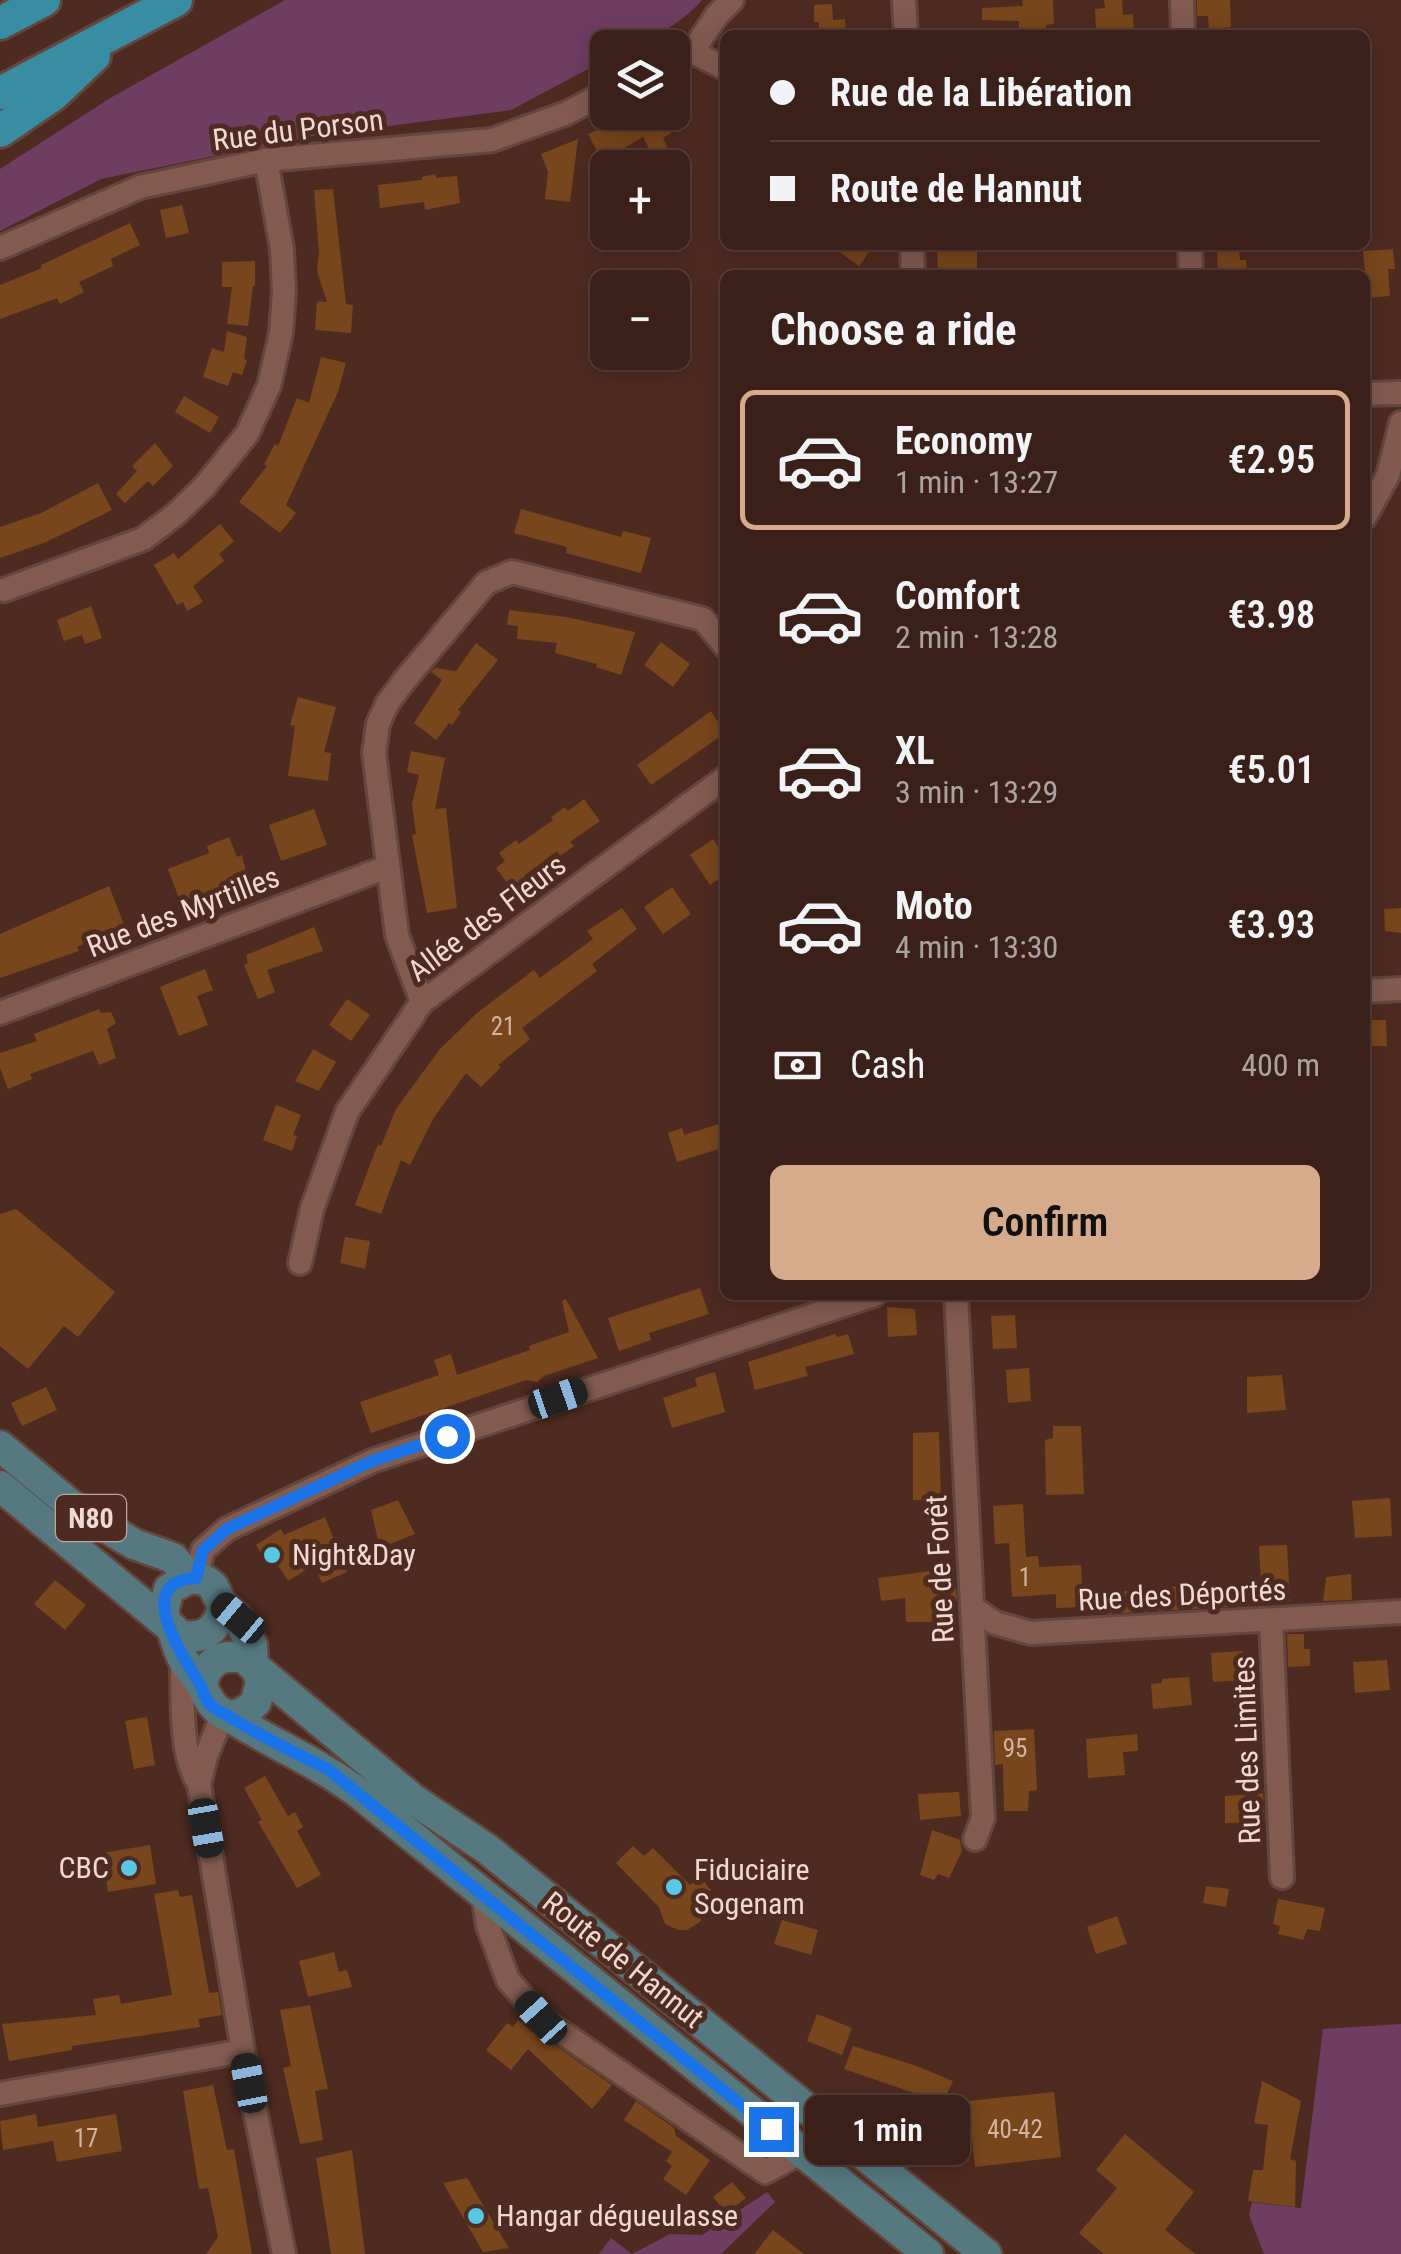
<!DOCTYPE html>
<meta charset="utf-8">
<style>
body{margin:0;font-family:"Roboto Condensed",sans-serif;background:#452d25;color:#f1f3f6;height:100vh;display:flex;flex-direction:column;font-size:38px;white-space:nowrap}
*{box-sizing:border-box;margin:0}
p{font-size:32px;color:#aba3a2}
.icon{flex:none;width:55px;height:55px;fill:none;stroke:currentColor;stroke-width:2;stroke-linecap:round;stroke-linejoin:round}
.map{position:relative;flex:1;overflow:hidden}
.drawer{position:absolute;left:720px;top:270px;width:650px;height:1030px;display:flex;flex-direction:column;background:#3a2018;border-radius:15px;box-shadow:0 5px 25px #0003,0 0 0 2px #543e37}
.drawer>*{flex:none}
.top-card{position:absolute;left:720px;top:30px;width:650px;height:220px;border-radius:15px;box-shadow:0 5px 25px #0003,0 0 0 2px #543e37;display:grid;align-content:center;height:220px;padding:0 50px;background:#3a2018}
.buttons{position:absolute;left:590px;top:30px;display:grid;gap:20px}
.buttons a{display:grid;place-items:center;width:100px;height:100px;border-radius:15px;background:#3a2018;box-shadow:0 5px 25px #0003,0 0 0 2px #543e37;font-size:50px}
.end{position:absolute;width:45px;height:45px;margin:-22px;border:12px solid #1a73e8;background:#fff;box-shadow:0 0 0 5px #fff}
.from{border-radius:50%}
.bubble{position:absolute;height:70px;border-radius:15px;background:#3a2018;box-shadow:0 5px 25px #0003,0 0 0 2px #543e37;font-size:32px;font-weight:600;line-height:70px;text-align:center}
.car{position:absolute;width:30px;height:60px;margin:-30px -15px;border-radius:12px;box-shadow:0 0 8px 2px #0007;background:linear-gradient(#222 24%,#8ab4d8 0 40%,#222 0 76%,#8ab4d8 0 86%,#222 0)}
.top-card b{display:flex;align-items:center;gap:35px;height:95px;font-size:38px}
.top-card b+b{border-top:2px solid #543e37}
.top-card i{width:25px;height:25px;background:#f1f3f6}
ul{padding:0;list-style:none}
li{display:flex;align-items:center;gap:30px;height:140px;margin:0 20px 15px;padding:0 30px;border:5px solid transparent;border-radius:15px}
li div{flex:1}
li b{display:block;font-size:38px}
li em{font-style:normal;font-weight:600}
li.active{border-color:#d6ab8b}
li>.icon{width:90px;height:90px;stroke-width:1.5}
h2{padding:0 50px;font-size:45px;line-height:120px}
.pay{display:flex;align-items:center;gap:25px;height:110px;padding:0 50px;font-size:38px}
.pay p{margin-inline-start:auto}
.button{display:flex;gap:20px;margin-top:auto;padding:20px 50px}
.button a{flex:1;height:115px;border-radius:15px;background:#d6ab8b;color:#111;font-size:40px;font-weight:600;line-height:115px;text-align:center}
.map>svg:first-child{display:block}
.green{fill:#6e3d62}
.building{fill:#78461c}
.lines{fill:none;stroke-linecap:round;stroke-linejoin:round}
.minor-casing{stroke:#63463d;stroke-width:28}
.major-casing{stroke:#63463d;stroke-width:35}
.highway-casing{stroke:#63463d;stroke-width:38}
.minor{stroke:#825b4f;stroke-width:22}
.major{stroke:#567981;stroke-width:30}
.highway{stroke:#398da2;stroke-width:32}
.route{stroke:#1a73e8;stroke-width:12}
.poi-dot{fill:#59c8e5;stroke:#4e2b20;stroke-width:4}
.labels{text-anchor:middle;stroke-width:10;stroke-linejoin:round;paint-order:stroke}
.number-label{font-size:25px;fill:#d2b4a4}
.shield{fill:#4e2b20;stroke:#bfa59d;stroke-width:2.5}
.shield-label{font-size:28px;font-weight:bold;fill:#f0d9d2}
.street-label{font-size:30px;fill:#f0d9d2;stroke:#4e2b20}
.poi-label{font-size:30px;fill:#f0d9d2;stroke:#4e2b20;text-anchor:start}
</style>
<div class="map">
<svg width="1401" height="2254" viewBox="0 0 1401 2254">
<rect width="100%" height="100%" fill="#4e2b20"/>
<g class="green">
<path d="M285,0H702C680,25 641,48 608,48L607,59L511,110L313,136L101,179L0,231V169L112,97Z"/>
<polygon points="1401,2024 1401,2254 1264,2254 1249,2215 1252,2202 1301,2208 1323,2029"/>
<polygon points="767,2192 775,2202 721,2254 599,2254 611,2238 632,2254 670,2234 702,2235"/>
</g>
<g class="building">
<polygon points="1022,0 1053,0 1054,24 1046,25 1047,35 1019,35 1019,21 982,20 982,8 1023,6"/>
<polygon points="1104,0 1122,0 1123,15 1133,14 1134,33 1106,32 1106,28 1096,28 1095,9 1105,8"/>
<polygon points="1197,0 1230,0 1231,27 1209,30 1208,16 1197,16"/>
<polygon points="832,4 833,20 845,19 846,35 819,35 819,22 814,22 814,5"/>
<polygon points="636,112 660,112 671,133 663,138 670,153 655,160 643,137 602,161 588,134"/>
<polygon points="578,139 570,202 545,199 548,172 541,154"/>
<polygon points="435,174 436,178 457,176 460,203 425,210 424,202 380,208 378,185 422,180 422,177"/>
<polygon points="333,189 346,304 353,305 351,333 315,330 317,301 327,302 317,271 319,252 314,190"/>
<polygon points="182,205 189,233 166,238 160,210"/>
<polygon points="130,223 140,245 111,259 113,266 79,282 84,292 60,304 57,298 0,319 0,285 42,268 41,265"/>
<polygon points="830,245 861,245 869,252 859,266"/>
<polygon points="937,245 977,245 977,271 938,273"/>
<polygon points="1217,248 1239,248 1240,260 1246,260 1247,275 1218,275"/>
<polygon points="1393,249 1395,269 1388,269 1390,296 1367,298 1363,251"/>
<polygon points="255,261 255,286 253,286 248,326 227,324 232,287 222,287 222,262"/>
<polygon points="227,331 247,337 244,359 247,360 242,375 233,372 228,386 203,377 212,348 224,352"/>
<polygon points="321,357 346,363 338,392 286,505 296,513 280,533 239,502 267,466 264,464 275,444 278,446 297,398 309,403"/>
<polygon points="184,396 219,417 210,433 175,412"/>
<polygon points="155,443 173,466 153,486 148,481 125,503 116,494 137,471 132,466"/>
<polygon points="98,483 112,510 46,542 0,558 0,527 41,513"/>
<polygon points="521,509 621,537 623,531 651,538 641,573 566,553 567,547 514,533"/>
<polygon points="220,524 234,541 219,554 224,561 193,586 203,602 187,611 183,602 177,605 154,565 174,553 178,559"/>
<polygon points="91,606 102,638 85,644 82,635 64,641 57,620"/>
<polygon points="509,610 566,617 635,632 621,675 596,667 597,664 555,653 557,643 517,639 518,626 507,625"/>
<polygon points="661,642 690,664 673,687 644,665"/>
<polygon points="476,643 498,660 458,710 461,712 452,725 449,723 436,740 414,723 442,680 431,672 435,668 456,671"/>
<polygon points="298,697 336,707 324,752 331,753 328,781 288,776 295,726 290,725"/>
<polygon points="711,711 725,733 651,785 637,765"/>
<polygon points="411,751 445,758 435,809 446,808 457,908 427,913 412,835 416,834 412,804 419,775 407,772"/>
<polygon points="584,799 600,821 570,842 574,846 560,856 557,851 524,876 526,879 512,889 496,868 505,861 499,853 516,840 519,844 553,820 551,817 565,807 568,811"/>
<polygon points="314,809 327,845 281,861 269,825"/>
<polygon points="229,837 237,857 242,855 249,884 183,909 168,869 209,853 207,846"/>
<polygon points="713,839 725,856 725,875 710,885 690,855"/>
<polygon points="109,886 125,927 77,947 79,951 0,978 0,934"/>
<polygon points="672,887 691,914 663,934 644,907"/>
<polygon points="622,908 637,929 592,964 597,971 522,1028 530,1039 498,1065 501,1067 481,1087 466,1073 433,1119 410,1165 401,1160 381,1214 355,1205 374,1154 378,1145 381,1146 396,1109 440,1049 477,1013 534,970 540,978 593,939 587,931"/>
<polygon points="1401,908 1401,933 1385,931 1384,909"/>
<polygon points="314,927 323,951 267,970 275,992 258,999 244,965 248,963 246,955"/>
<polygon points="205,969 213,990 197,996 208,1025 179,1036 160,987"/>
<polygon points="347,999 370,1015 351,1041 329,1025"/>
<polygon points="99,1009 101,1013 111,1012 116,1023 107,1029 116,1058 99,1065 93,1051 30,1074 32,1079 8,1089 0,1068 0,1053 37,1041 34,1034"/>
<polygon points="1365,1020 1386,1020 1387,1046 1365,1046"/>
<polygon points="313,1049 336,1062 319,1091 295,1081"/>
<polygon points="276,1105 301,1115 293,1135 297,1136 292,1151 263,1140"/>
<polygon points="725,1122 725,1147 677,1162 668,1133 682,1128 684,1135"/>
<polygon points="16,1209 115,1292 78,1337 64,1326 28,1369 0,1346 0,1214"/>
<polygon points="345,1237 370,1241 365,1269 340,1263"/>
<polygon points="700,1288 709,1314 649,1333 651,1340 619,1351 608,1318"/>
<polygon points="566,1299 598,1358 544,1376 537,1382 526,1380 371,1433 360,1402 439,1375 434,1360 451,1354 457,1375 530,1350 529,1346 569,1332 562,1301"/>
<polygon points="887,1307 915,1309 917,1335 888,1337"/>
<polygon points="1015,1315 1017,1348 993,1349 991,1316"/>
<polygon points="835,1334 837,1337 848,1334 854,1354 805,1367 808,1376 755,1390 748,1362"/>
<polygon points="1029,1368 1031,1401 1008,1403 1006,1370"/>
<polygon points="715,1372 725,1412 672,1428 663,1398 697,1386 695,1378"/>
<polygon points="1282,1375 1286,1410 1247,1413 1247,1377"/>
<polygon points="46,1387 57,1410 22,1426 11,1403"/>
<polygon points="1053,1426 1081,1426 1084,1494 1046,1495 1045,1440 1053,1438"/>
<polygon points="939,1432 941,1500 913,1500 913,1433"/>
<polygon points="1390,1498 1392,1536 1355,1538 1352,1501"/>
<polygon points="398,1500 415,1534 380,1548 371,1510"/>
<polygon points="1023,1504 1026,1557 1038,1556 1039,1567 1081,1565 1083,1607 1056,1608 1056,1594 1012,1597 1009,1543 995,1544 993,1506"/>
<polygon points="325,1517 347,1572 322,1583 314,1565 288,1581 276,1562 268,1565 256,1545 281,1529 284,1535"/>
<polygon points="1287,1545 1290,1601 1262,1602 1259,1546"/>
<polygon points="938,1570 945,1588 956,1588 957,1602 945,1603 945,1622 906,1622 905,1598 881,1601 878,1578"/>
<polygon points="1351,1574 1352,1600 1323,1601 1326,1577"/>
<polygon points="55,1580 86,1605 65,1630 34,1604"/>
<polygon points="1178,1586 1178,1590 1248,1589 1249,1606 1103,1614 1103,1593"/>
<polygon points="1287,1634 1304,1634 1304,1649 1310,1649 1310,1666 1288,1667"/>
<polygon points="1243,1651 1245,1680 1213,1682 1211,1653"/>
<polygon points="1387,1660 1390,1690 1355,1693 1353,1662"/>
<polygon points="1189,1677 1192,1705 1153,1709 1151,1684 1162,1683 1162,1679"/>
<polygon points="147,1717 155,1765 134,1769 125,1721"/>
<polygon points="1034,1729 1037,1790 1029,1791 1028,1811 1004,1811 1003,1764 995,1765 994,1731"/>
<polygon points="1137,1734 1138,1751 1123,1752 1125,1775 1088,1778 1086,1739"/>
<polygon points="265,1776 288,1816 295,1812 303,1827 297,1831 321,1875 297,1888 258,1822 262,1820 244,1788"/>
<polygon points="959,1792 961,1816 920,1820 918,1794"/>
<polygon points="1263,1793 1265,1822 1225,1823 1225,1796"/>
<polygon points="932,1830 960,1840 962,1851 949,1878 938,1874 934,1880 920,1875"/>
<polygon points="150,1845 156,1884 108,1892 102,1853"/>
<polygon points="633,1846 644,1856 653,1848 690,1885 700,1877 711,1890 705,1898 706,1909 700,1922 687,1930 678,1930 665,1924 659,1907 616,1863"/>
<polygon points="1206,1886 1229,1889 1226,1907 1203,1903"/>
<polygon points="178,1890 180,1897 192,1895 209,1993 218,1992 222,2015 198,2019 200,2027 72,2046 72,2050 9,2061 2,2024 96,2015 93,1999 119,1995 121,2004 172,1995 154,1894"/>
<polygon points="1278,1899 1325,1908 1320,1931 1307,1929 1303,1940 1278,1934 1280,1926 1273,1924"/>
<polygon points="1117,1916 1127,1944 1096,1954 1087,1927"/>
<polygon points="782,1920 818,1930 811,1955 774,1944"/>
<polygon points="334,1952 339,1972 347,1970 352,1987 308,1997 299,1961"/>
<polygon points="310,2005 328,2089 315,2091 323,2140 300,2144 283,2068 291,2066 280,2010"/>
<polygon points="817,2014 852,2028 842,2055 807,2041"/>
<polygon points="518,2020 548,2044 550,2042 612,2085 592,2109 528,2049 511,2070 486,2050 507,2023 513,2027"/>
<polygon points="853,2046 914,2065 953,2081 943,2103 844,2069"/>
<polygon points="1262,2081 1301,2101 1290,2159 1296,2161 1295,2207 1248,2201 1253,2170 1263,2170 1268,2125 1254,2123"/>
<polygon points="213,2085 227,2150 234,2149 252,2254 206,2254 218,2237 208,2188 199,2189 183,2091"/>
<polygon points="1054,2092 1061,2157 975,2167 968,2101"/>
<polygon points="636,2101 674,2128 676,2136 710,2160 686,2195 663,2179 672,2166 666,2161 672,2152 624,2120"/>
<polygon points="36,2114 38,2127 116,2114 122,2151 57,2162 53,2141 3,2150 0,2121"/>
<polygon points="1125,2134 1194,2192 1165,2230 1195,2254 1104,2254 1079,2233 1117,2188 1096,2170"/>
<polygon points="352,2150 365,2254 331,2254 316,2158"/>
<polygon points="467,2178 509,2248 483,2252 443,2183"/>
<polygon points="732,2182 746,2198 726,2213 713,2197"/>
<polygon points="773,2230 804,2254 754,2254"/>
</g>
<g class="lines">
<defs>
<g id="minor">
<polyline points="904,0 906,35"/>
<polyline points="1182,0 1183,35"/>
<polyline points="692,52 717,15 732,0"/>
<polyline points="672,59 692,52 725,68"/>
<polyline points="912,245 913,275"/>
<polyline points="1190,245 1191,275"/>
<polyline points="0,248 140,187 266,160 492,140 567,113 608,91"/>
<polyline points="1365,394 1401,393"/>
<polyline points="1365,517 1388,475 1401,423"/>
<polyline points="4,590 143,539 176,514 204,487 247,434 269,386 281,333 284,292 282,249 266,160"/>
<polyline points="1365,991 1401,989"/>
<polyline points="422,1002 397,935 374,753 378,724 387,704 404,681 486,583 512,572 703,619 725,646"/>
<polyline points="0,1013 387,867"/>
<polyline points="300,1263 312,1209 347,1112 422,1002 725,778"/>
<polyline points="956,1295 983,1818 975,1839"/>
<polyline points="196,1578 203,1550 227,1529 372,1461 874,1295"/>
<polyline points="972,1607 995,1623 1031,1633 1401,1612"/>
<polyline points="1271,1620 1282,1877"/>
<path d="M182,1658C183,1694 179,1755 199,1784L243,2051L284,2254"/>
<polyline points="199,1784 206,1756 223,1714"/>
<polyline points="483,1895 488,1926 508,1980 541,2018 765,2172 800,2153"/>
<polyline points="0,2094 243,2051"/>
</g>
<g id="major">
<polyline points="0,1446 77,1510 134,1544 173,1558 190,1578"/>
<path d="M0,1486L180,1635C204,1641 221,1628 222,1604"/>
<polyline points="167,1623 163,1612 169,1589 190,1578 205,1580 213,1586 222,1604 238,1618 252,1645 253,1666"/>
<path d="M172,1628C175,1638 178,1650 183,1659C188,1669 197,1676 202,1686C213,1712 230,1728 256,1702L261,1681L257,1671"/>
<path d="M202,1685C206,1662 221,1653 244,1658L414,1800L487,1849L986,2254"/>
<path d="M227,1715C270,1743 318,1762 360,1794L928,2254"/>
</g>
<g id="highway">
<polyline points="0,23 44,0"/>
<polyline points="0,93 176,0"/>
<polyline points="0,131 54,94 94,56"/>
</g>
</defs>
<use href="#minor" class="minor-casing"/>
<use href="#major" class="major-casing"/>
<use href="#highway" class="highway-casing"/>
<use href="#minor" class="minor"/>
<use href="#major" class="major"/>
<use href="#highway" class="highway"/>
</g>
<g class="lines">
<path class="route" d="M447,1436L372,1461L227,1529L203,1550L196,1578C132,1581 182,1655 198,1681C204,1689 204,1701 213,1707C219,1712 226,1714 233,1719C264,1738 296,1753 329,1770L771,2129"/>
</g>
<g class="poi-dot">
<circle cx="272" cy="1555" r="10"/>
<circle cx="129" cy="1868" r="10"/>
<circle cx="674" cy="1887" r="10"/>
<circle cx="476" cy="2216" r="10"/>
</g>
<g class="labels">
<g class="number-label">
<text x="503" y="1035">21</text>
<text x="1025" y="1586">1</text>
<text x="1015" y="1757">95</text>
<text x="1015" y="2138">40-42</text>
<text x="86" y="2147">17</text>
</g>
<rect class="shield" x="56" y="1495" width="70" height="46" rx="8"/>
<g class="shield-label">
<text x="91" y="1528">N80</text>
</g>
<g class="street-label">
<text transform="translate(298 130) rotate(-7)" y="10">Rue du Porson</text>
<text transform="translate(183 912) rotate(-21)" y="10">Rue des Myrtilles</text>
<text transform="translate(487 918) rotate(-37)" y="10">Allée des Fleurs</text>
<text transform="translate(940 1569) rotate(-93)" y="10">Rue de Forêt</text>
<text transform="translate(1182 1595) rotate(-3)" y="10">Rue des Déportés</text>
<text transform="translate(1247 1750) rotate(-92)" y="10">Rue des Limites</text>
<text transform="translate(623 1960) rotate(39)" y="10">Route de Hannut</text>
</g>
<g class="poi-label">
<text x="292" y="1565">Night&amp;Day</text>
<text x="109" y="1878" text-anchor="end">CBC</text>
<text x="694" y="1880">Fiduciaire<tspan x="694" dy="34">Sogenam</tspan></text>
<text x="496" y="2226">Hangar dégueulasse</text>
</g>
</g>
</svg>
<div class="buttons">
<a><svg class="icon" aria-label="layers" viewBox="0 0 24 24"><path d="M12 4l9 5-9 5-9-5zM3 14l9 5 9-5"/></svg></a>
<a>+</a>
<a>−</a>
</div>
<i class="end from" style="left:447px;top:1436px"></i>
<i class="end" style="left:771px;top:2129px"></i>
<div class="bubble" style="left:805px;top:2095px;width:165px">1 min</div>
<i class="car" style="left:558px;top:1398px;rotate:71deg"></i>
<i class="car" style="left:238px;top:1618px;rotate:310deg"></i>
<i class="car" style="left:206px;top:1828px;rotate:170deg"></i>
<i class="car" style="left:541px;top:2018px;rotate:318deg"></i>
<i class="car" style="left:249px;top:2083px;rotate:349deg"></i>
<div class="top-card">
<b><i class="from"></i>Rue de la Libération</b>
<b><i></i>Route de Hannut</b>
</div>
<section class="drawer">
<h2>Choose a ride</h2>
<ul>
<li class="active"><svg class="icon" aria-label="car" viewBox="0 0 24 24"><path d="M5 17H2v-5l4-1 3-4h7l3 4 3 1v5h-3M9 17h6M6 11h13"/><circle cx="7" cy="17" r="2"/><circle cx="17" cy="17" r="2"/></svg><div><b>Economy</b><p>1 min · 13:27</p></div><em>€2.95</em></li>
<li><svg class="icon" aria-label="car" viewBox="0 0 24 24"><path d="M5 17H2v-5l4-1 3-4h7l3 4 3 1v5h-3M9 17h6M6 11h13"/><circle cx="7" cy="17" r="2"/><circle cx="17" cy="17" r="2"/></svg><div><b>Comfort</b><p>2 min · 13:28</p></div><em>€3.98</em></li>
<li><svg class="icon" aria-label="car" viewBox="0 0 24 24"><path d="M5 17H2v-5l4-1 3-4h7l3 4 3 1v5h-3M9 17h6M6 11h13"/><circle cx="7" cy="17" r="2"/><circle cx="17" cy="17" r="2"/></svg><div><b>XL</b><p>3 min · 13:29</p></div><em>€5.01</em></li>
<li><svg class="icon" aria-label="car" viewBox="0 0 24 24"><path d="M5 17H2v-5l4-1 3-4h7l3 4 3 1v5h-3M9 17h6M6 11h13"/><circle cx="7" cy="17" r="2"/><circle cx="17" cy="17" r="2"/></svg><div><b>Moto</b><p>4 min · 13:30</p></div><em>€3.93</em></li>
</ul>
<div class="pay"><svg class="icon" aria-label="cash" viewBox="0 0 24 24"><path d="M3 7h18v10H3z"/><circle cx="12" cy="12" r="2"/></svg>Cash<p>400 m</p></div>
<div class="button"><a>Confirm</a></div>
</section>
</div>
